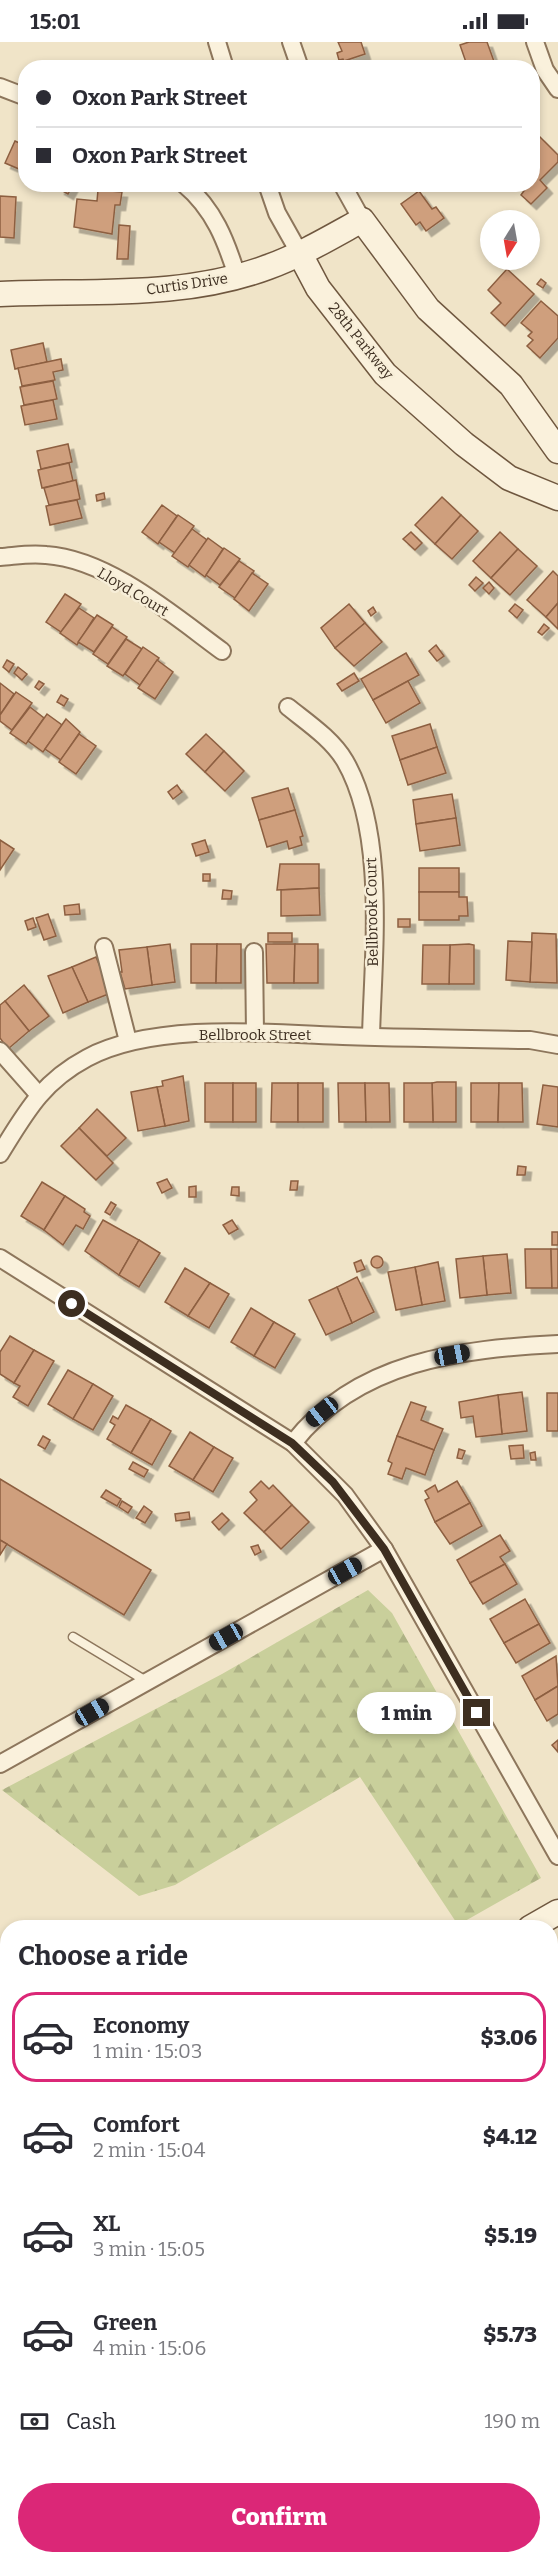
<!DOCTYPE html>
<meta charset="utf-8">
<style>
body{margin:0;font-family:Bitter,serif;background:#f2f2f3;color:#2b2b33;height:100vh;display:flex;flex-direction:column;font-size:22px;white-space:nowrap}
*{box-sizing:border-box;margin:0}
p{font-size:20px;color:#7c7c81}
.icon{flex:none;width:33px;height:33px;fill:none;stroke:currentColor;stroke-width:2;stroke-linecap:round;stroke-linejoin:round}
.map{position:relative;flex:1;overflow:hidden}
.details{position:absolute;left:0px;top:1878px;width:558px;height:644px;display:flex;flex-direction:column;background:#fff;border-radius:24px 24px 0 0;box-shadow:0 3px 9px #0003}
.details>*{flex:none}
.top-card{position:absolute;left:18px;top:18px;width:522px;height:132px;border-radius:24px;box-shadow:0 3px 9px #0003;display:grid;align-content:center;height:132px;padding:0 18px;background:#fff}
.needle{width:39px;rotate:191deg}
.fabs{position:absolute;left:480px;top:168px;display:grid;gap:12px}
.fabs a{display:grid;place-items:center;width:60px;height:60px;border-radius:50%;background:#fff;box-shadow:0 3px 9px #0003;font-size:30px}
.end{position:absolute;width:27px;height:27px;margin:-14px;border:8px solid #3d2e20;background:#fff;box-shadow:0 0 0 3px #fff}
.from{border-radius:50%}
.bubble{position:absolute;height:42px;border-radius:21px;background:#fff;box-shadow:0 3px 9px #0003;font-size:20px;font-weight:800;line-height:42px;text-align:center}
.car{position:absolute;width:18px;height:36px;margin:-18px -9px;border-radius:8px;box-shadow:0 0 4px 2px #0007;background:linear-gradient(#222 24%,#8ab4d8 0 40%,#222 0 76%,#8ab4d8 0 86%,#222 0)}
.top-card b{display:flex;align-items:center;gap:21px;height:57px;font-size:22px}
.top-card b+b{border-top:2px solid #e1e1e2}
.top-card i{width:15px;height:15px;background:#2b2b33}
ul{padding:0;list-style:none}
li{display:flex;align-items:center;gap:18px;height:90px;margin:0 12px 9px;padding:0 6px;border:3px solid transparent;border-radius:24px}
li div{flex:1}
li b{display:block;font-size:22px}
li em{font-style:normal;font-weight:800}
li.selected{border-color:#db2777}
li>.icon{width:54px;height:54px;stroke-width:1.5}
h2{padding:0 18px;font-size:27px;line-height:72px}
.pay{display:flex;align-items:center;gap:15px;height:66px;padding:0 18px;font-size:22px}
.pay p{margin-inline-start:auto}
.action{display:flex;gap:12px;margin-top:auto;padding:12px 18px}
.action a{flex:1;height:69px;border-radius:36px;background:#db2777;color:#fff;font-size:24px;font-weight:800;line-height:69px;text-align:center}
.status{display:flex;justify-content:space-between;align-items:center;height:42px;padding:0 30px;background:#fff;direction:ltr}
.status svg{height:16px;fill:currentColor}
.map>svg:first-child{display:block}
.forest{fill:url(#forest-firs)}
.park{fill:#c9cf9b}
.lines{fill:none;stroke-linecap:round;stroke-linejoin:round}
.stream{stroke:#6f938a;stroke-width:6}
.building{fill:#cf9f7d;stroke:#8d5f41;stroke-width:1.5;filter:url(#shadow)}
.lane-casing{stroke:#8d765c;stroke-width:11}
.street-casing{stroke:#8d765c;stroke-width:20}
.secondary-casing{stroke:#6f573f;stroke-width:27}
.lane{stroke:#faf1dc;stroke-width:8}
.street{stroke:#faf1dc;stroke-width:16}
.secondary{stroke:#faf1dc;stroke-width:24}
.rail{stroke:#3d2e20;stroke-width:4.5;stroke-dasharray:10 10;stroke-linecap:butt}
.route{stroke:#3d2e20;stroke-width:8}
.labels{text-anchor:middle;stroke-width:5;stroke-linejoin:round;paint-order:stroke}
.street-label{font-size:15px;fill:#3d2e20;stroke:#f7eed8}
</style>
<div class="status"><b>15:01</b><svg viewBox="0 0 49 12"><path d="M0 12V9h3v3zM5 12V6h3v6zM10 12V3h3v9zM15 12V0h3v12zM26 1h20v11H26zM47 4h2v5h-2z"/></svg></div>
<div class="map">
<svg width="558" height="2521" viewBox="0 0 558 2521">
<defs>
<pattern id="forest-firs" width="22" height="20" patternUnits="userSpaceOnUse" patternTransform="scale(1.5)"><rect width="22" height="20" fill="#c9cf9b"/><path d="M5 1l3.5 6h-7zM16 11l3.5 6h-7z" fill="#aeb285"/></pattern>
<filter id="shadow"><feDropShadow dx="5.5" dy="5.5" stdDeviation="0" flood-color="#0004"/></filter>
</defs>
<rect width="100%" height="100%" fill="#f0e4c8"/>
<g class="forest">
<polygon points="368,1548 392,1571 541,1836 458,1883 360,1735 175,1843 139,1854 2,1748 222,1632"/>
<polygon points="558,2513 558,2521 503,2521"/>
</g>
<polygon class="park" points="558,1909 558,2428 551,2429 550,1913"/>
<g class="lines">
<g class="stream">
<polyline points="550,2395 558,2394"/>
<polyline points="350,2521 352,2514"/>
</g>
</g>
<g class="building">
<polygon points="338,0 361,0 365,12 344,19 343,17 339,18 337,11 342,9"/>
<polygon points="469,0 487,0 496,25 468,26 460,3"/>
<polygon points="539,94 558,113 558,120 540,138 547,146 531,162 521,153 529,142 532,142 532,100"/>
<polygon points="15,99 26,104 26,130 5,121"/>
<polygon points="62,142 73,143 68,152 59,147"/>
<polygon points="98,148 122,150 120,163 115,163 112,192 74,185 77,157 97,159"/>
<polygon points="419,149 432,167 436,165 444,176 426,189 420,180 416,183 401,162"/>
<polygon points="0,154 16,155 14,196 0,195"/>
<polygon points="119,183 130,184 128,217 117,217"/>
<polygon points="507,227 534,252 505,284 491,271 501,261 488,248"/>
<polygon points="541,237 546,241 543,246 537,242"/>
<polygon points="541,259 558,274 558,296 540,316 527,304 533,298 528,294 532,290 521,281"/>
<polygon points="43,301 47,320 15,327 11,308"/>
<polygon points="61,317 63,328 53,330 55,338 22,344 18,326"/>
<polygon points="53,339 57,357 24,363 20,345"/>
<polygon points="53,358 57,377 25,383 21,364"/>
<polygon points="68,402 72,420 41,427 37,409"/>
<polygon points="69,421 73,439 42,446 38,428"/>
<polygon points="76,438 80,457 49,463 44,446"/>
<polygon points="104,451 105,457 97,459 96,453"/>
<polygon points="442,455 461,473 435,502 415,483"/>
<polygon points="77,458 82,476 50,483 46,464"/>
<polygon points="162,463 177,474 158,502 142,490"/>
<polygon points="178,473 194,484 175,511 159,500"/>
<polygon points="461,473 478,489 452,517 435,502"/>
<polygon points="192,487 207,498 188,525 172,514"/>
<polygon points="411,490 422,501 415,508 403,497"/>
<polygon points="500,490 518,507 491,536 473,519"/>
<polygon points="208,496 223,507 205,535 189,523"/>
<polygon points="224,506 240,517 220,543 206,533"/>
<polygon points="518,507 537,524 510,553 491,536"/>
<polygon points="239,519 254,529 235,556 219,545"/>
<polygon points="553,529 558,534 558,561 546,575 527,558"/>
<polygon points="252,531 268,542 249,569 234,557"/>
<polygon points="476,535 483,541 475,549 469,543"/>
<polygon points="489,540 494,546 489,552 483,546"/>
<polygon points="65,552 81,562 61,590 46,580"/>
<polygon points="558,561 558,587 546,575"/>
<polygon points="349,562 365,581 335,606 321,586"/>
<polygon points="515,562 523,568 517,576 509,569"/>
<polygon points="373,565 376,570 371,574 368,569"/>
<polygon points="79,566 94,576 77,603 60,591"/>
<polygon points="97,573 113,583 94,610 78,600"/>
<polygon points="365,581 382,600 354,624 335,606"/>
<polygon points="544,582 549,586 542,593 538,590"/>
<polygon points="112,585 127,595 108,622 93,612"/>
<polygon points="126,597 142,607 123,634 107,624"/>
<polygon points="436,603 444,614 437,619 429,609"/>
<polygon points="143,605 159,616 140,643 125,632"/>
<polygon points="406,611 419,633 373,658 361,637"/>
<polygon points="7,618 14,622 9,630 3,625"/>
<polygon points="157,618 173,630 155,657 138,646"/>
<polygon points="18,625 27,632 22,638 14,631"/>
<polygon points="354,631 359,639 342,649 337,642"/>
<polygon points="39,639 44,642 39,648 35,645"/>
<polygon points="408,639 420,661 386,681 373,658"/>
<polygon points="0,641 14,652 0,673"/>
<polygon points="16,650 32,661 12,688 0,679 0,673"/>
<polygon points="61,653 68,657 64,664 57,660"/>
<polygon points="30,665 44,676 26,702 10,691"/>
<polygon points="47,672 62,683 43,710 28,699"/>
<polygon points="66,677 80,690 61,718 45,707"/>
<polygon points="430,682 437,705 400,718 392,694"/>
<polygon points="79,692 96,704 76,732 59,720"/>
<polygon points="206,692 224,709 205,730 186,712"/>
<polygon points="437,705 446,731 408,743 400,718"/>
<polygon points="224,709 244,729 225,749 205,730"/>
<polygon points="177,743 182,750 173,757 168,750"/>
<polygon points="288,746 295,768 259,778 252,756"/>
<polygon points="452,752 456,776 416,782 413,758"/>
<polygon points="295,768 303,794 300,795 302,803 289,807 287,799 267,805 259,778"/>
<polygon points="456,776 460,803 420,809 416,782"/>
<polygon points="0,798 14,807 0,828"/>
<polygon points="205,798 209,810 196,814 192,802"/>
<polygon points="280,822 319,822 319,846 277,848"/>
<rect x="419" y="826" width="40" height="24"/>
<rect x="203" y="832" width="7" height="7"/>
<polygon points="319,846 320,873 281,874 281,848"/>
<polygon points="223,848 232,849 231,857 222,857"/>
<polygon points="419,850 459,850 459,855 467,855 468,874 459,874 459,878 419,878"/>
<polygon points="79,862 80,872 65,873 64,864"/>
<polygon points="48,872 56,894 44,898 36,876"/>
<polygon points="33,876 36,885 28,888 25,879"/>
<rect x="398" y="877" width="12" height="8"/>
<rect x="268" y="891" width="24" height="9"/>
<polygon points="532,891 556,892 557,941 530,940"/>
<polygon points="508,899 532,900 530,940 506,938"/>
<polygon points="170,902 175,940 152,943 147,905"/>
<polygon points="191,902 217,902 216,941 191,941"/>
<polygon points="217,902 241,902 241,941 216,941"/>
<polygon points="266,902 295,902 294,941 267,941"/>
<polygon points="295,902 318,902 318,941 294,941"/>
<polygon points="469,902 474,903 474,942 449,942 450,903"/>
<polygon points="423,903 450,903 449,942 422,942"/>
<polygon points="147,905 152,943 125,947 120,930 122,930 119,908"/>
<polygon points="96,915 111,951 88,960 72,925"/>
<polygon points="72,925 88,960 63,971 48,934"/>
<polygon points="24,943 49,974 29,989 5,959"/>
<polygon points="5,959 29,989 8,1007 0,996 0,963"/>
<polygon points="183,1034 189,1079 165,1084 157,1045 163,1044 162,1039"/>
<polygon points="437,1040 456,1040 456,1080 433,1080 432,1041"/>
<rect x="205" y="1041" width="28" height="39"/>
<rect x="233" y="1041" width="23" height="39"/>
<polygon points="272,1041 298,1041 298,1080 271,1080"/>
<rect x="298" y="1041" width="25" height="39"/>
<polygon points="338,1041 365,1041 366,1080 339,1080"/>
<polygon points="365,1041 389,1041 390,1080 366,1080"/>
<polygon points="404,1041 432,1041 433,1080 404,1080"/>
<polygon points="471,1041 499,1041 498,1080 471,1080"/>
<polygon points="499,1041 522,1041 523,1080 498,1080"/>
<polygon points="543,1043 558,1045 558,1085 537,1082"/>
<polygon points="157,1045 165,1084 138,1089 131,1050"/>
<polygon points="97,1067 126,1096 107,1114 79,1086"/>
<polygon points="79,1086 113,1121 96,1138 61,1104"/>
<polygon points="518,1124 526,1125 525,1133 517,1133"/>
<polygon points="167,1137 172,1146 162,1151 157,1141"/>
<polygon points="291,1139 298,1139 297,1148 290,1148"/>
<polygon points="42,1140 65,1154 44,1188 21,1174"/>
<polygon points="196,1144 196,1155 189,1155 189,1145"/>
<polygon points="232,1145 239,1145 239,1154 231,1153"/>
<polygon points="65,1154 85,1167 84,1170 90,1174 83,1187 76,1183 63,1203 44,1188"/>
<polygon points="111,1160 116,1163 110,1173 105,1170"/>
<polygon points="103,1178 139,1198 119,1233 85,1209"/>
<polygon points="232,1178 238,1187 229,1192 223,1183"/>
<rect x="552" y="1190" width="6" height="13"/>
<polygon points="139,1198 160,1211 139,1245 119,1233"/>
<polygon points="525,1207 551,1207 552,1246 526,1246"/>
<polygon points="551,1207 558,1207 558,1246 552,1246"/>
<polygon points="507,1212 511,1251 487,1253 483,1214"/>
<polygon points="483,1214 487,1253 460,1256 456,1217"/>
<circle cx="377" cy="1220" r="6"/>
<polygon points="361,1218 365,1227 357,1230 354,1221"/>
<polygon points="438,1220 445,1259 422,1263 415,1225"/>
<polygon points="415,1225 422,1263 396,1268 388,1230"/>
<polygon points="185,1226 210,1241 188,1274 165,1260"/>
<polygon points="357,1235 374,1270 352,1281 337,1245"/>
<polygon points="210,1241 229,1252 209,1286 188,1274"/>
<polygon points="337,1245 352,1281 326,1293 309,1258"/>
<polygon points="251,1266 274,1280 254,1314 231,1300"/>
<polygon points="274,1280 295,1292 275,1326 254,1314"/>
<polygon points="10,1294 34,1308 14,1341 0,1332 0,1310"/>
<polygon points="34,1308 54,1319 28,1364 13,1355 20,1344 14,1341"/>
<polygon points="68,1328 93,1342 73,1377 48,1362"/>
<polygon points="93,1342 113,1354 93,1388 73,1377"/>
<polygon points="522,1350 527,1389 502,1392 498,1353"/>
<rect x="547" y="1351" width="11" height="38"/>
<polygon points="498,1353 502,1392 476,1395 473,1374 461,1376 459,1360"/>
<polygon points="411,1360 426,1365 421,1378 443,1387 434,1408 397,1394"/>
<polygon points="126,1363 151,1377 131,1411 107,1397 115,1383 110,1380 113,1374 118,1377"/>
<polygon points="151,1377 171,1389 152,1423 131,1411"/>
<polygon points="190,1390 214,1405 193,1438 169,1424"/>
<polygon points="43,1394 50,1398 45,1407 38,1403"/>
<polygon points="397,1394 434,1408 425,1433 406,1426 402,1437 388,1432 392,1421 388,1419"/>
<polygon points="523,1403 524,1416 511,1417 509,1404"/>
<polygon points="214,1405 233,1416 213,1450 193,1438"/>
<polygon points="459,1407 465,1409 462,1417 457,1416"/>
<polygon points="535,1410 536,1418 531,1418 530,1411"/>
<polygon points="133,1420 148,1428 144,1435 129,1427"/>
<polygon points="0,1437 151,1528 124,1573 0,1498"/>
<polygon points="261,1439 269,1447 273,1443 292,1463 264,1490 244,1471 257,1458 250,1450"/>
<polygon points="457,1439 470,1461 435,1480 425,1458 429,1456 425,1449 435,1443 438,1450"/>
<polygon points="106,1448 121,1457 117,1464 101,1455"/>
<polygon points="122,1459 132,1465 128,1471 119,1465"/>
<polygon points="470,1461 482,1484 450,1502 435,1480"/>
<polygon points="292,1463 309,1480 281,1507 264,1490"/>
<polygon points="144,1464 152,1470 145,1481 136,1476"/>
<polygon points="189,1470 190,1477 176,1479 175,1472"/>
<polygon points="222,1471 229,1478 219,1488 212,1480"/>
<polygon points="500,1493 510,1509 500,1515 505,1522 470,1541 457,1518"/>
<polygon points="0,1498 7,1502 0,1513"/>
<polygon points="258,1503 261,1510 255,1513 251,1505"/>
<polygon points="505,1522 517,1542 483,1562 470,1541"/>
<polygon points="525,1557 539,1582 504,1601 490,1577"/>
<polygon points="539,1582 550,1601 516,1621 504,1601"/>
<polygon points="556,1614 558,1644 535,1658 522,1634"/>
<polygon points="558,1644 558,1672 547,1679 535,1658"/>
<polygon points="558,1698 558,1710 552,1703"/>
<polygon points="3,2193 8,2193 8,2390 6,2390"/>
</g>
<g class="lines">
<defs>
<polyline id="lane" points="73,1595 146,1639"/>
<g id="street">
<polyline points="217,0 225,26"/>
<polyline points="291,0 300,26"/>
<polyline points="535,0 545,28 558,47"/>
<polyline points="0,45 26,55"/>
<path d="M184,142C214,167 226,199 237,234"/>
<polyline points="267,142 277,171 300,212"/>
<polyline points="342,142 362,178"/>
<path d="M0,515C15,514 30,511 46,513C108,517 173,573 222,609"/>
<path d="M288,665C308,681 332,697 345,719C387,792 373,912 371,994"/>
<polyline points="104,905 128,999"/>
<polyline points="254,910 255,991"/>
<polyline points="0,1009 38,1052"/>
<path d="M0,1112C26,1070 42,1040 87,1016C154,980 268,991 343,994C405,996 467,997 530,998L558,1003"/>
<polyline points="0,1216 293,1401 345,1453 384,1507 558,1814"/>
<path d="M293,1401C357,1319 460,1307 558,1302"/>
<polyline points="0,1722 384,1507"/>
</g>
<g id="secondary">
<polyline points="300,212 318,246 385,332 464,402 509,436 558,456"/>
<path d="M0,252C89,248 183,257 268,225C301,213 331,195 362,178L428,267L511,343L558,409"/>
<polyline points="530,1886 558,1870"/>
<polyline points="0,1957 8,1964"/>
<polyline points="0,1989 8,1997"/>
<polyline points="120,2514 121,2521"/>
<polyline points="154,2514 156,2521"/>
</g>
</defs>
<use href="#lane" class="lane-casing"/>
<use href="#street" class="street-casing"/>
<use href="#secondary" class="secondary-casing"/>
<use href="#lane" class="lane"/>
<use href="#street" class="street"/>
<use href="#secondary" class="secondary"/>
<g class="rail">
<polyline points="550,2463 558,2462"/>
<polyline points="0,2471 8,2471"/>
<polyline points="550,2494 558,2493"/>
<polyline points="0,2506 8,2507"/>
</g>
</g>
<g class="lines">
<polyline class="route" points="72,1262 292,1401 333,1440 384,1507 477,1671"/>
</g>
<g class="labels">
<g class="street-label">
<text transform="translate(187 242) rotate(-8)" y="5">Curtis Drive</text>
<text transform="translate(361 299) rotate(51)" y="5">28th Parkway</text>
<text transform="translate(133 550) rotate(31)" y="5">Lloyd Court</text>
<text transform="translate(372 870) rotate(-91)" y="5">Bellbrook Court</text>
<text x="255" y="998">Bellbrook Street</text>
</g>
</g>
</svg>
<div class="fabs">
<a><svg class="needle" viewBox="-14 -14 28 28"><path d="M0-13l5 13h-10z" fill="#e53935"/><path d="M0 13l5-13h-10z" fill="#7c7c81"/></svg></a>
</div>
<i class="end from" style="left:72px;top:1262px"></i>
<i class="end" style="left:477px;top:1671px"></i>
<div class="bubble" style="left:357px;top:1650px;width:99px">1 min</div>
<i class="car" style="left:452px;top:1313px;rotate:79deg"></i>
<i class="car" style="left:322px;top:1370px;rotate:232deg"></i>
<i class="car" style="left:345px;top:1529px;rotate:61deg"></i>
<i class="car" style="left:226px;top:1595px;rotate:241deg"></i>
<i class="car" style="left:92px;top:1670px;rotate:60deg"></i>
<div class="top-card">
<b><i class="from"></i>Oxon Park Street</b>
<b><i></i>Oxon Park Street</b>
</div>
<section class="details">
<h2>Choose a ride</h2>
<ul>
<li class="selected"><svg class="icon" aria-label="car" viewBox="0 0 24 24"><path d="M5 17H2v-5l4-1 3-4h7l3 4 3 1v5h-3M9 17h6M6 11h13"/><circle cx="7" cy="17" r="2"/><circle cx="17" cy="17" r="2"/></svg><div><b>Economy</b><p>1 min · 15:03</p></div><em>$3.06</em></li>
<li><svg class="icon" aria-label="car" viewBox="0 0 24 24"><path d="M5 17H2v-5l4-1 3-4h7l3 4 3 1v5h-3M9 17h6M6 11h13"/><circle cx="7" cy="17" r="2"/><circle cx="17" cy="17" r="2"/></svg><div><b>Comfort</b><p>2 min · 15:04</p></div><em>$4.12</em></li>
<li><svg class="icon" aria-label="car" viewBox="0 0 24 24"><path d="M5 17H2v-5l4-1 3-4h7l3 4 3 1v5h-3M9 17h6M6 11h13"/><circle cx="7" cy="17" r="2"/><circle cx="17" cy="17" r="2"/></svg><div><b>XL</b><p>3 min · 15:05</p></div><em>$5.19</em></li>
<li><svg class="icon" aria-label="car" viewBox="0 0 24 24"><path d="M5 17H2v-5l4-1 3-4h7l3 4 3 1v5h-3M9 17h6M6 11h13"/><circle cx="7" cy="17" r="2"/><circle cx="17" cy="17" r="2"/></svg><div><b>Green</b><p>4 min · 15:06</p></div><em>$5.73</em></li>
</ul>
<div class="pay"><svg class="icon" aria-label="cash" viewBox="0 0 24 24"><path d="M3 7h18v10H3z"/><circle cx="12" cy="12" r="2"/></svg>Cash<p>190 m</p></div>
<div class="action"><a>Confirm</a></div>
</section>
</div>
